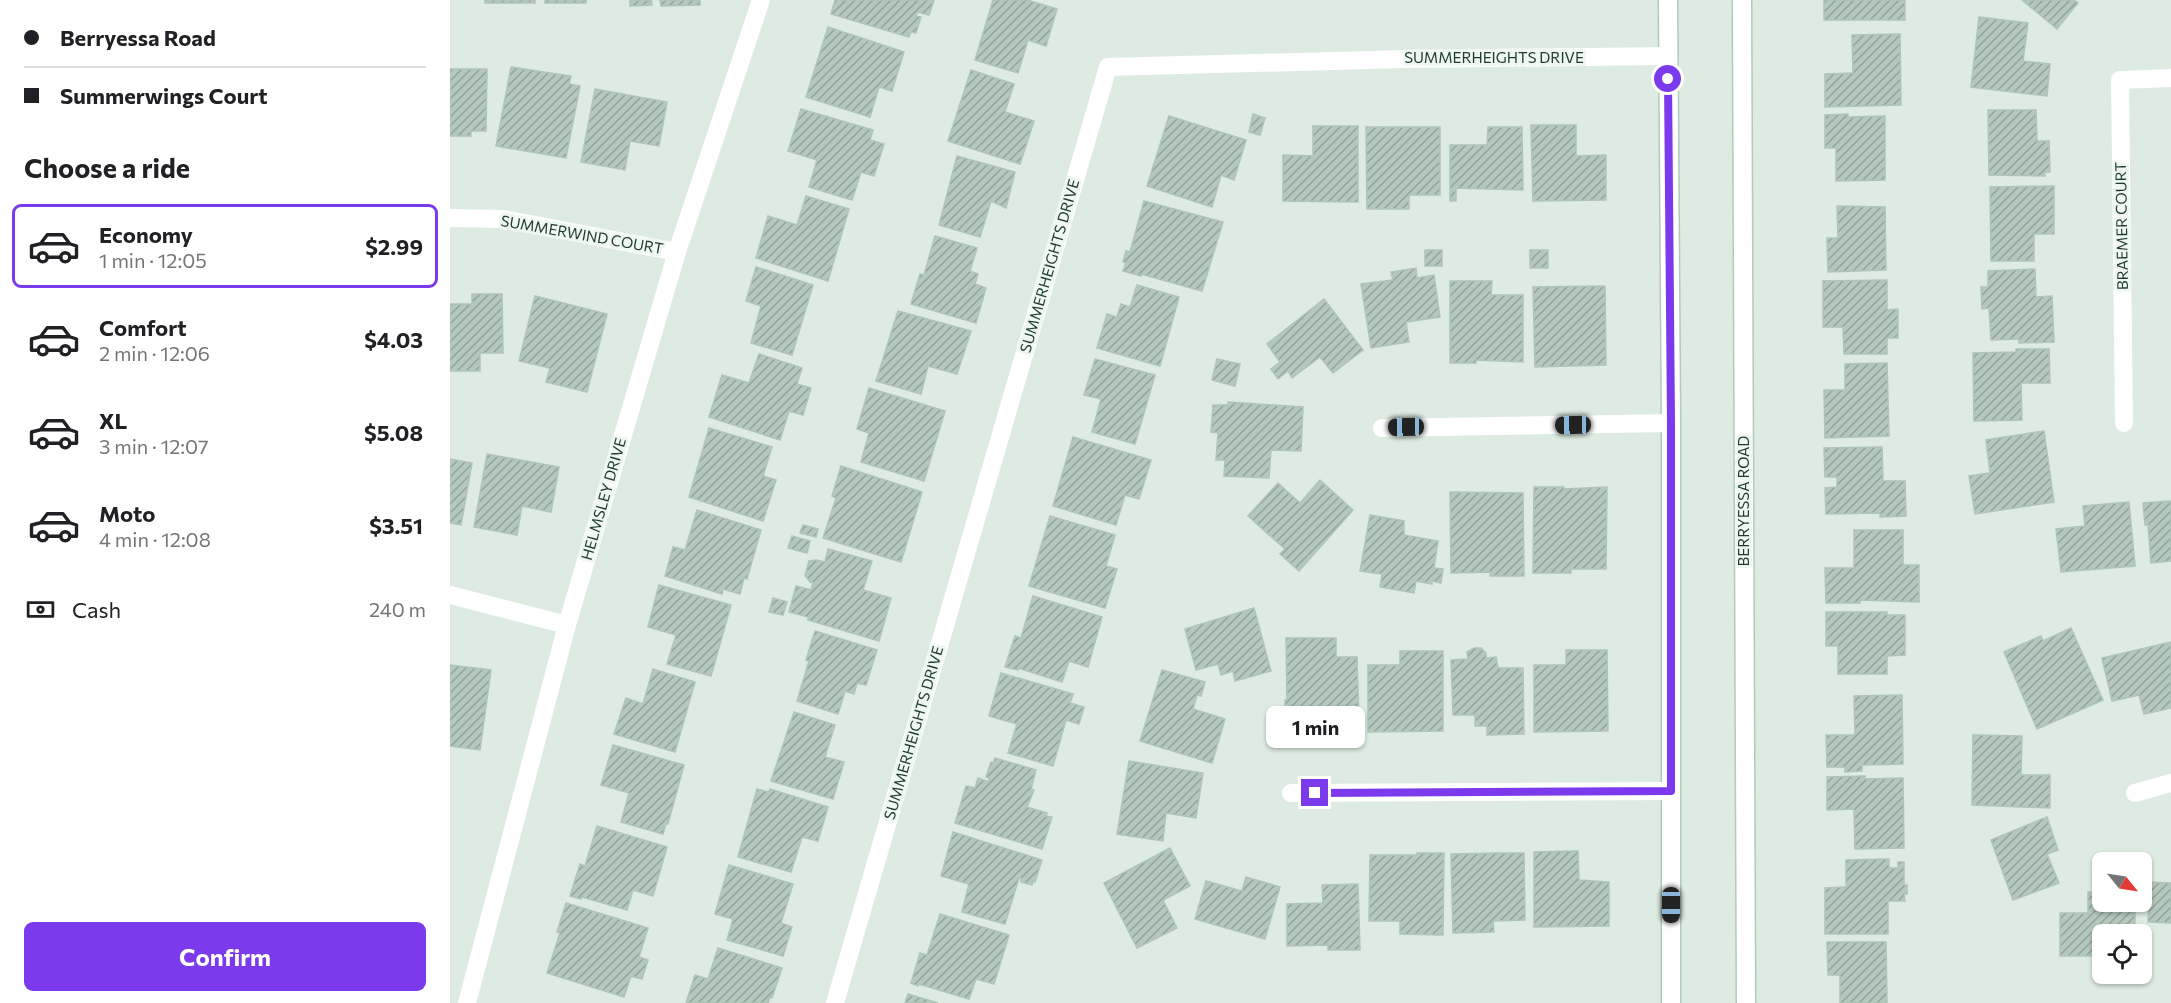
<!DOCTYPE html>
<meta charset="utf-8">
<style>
body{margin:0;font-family:Commissioner,sans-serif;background:#f2f2f2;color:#202124;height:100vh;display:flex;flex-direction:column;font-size:22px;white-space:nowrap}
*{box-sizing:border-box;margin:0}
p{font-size:20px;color:#757577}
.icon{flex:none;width:33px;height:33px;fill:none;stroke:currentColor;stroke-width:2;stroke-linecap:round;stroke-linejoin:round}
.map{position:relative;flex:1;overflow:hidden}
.details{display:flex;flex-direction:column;background:#fff;width:450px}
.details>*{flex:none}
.banner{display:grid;align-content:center;height:132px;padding:0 24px;background:#fff}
.needle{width:39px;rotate:120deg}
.controls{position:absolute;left:1642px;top:852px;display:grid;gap:12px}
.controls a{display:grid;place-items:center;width:60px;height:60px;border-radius:9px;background:#fff;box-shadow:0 2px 4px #0004;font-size:30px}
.end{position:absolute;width:27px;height:27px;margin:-14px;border:8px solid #7c3aed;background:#fff;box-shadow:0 0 0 3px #fff}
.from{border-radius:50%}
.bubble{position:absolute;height:42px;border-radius:9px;background:#fff;box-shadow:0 2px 4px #0004;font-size:20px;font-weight:700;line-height:42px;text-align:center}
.car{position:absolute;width:18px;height:36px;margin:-18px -9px;border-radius:8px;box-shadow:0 0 4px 2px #0007;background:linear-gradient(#222 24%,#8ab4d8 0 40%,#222 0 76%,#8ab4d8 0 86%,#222 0)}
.banner b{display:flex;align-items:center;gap:21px;height:57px;font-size:22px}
.banner b+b{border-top:2px solid #e0e0e0}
.banner i{width:15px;height:15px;background:#202124}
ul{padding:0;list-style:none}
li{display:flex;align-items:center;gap:18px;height:84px;margin:0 12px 9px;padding:0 12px;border:3px solid transparent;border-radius:9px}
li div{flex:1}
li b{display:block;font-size:22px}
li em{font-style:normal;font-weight:700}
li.selected{border-color:#7c3aed}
li>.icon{width:54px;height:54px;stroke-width:1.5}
h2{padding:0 24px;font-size:27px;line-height:72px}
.pay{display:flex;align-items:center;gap:15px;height:66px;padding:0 24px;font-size:22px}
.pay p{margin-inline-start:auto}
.button{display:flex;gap:12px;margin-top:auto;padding:12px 24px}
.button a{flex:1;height:69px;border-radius:9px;background:#7c3aed;color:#fff;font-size:24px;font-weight:700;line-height:69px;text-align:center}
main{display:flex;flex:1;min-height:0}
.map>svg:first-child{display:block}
.building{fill:url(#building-hatch);stroke:#afc5b8;stroke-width:1.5}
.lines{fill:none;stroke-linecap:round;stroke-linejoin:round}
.secondary-casing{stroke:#b0cbbc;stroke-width:21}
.street{stroke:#fff;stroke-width:18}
.secondary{stroke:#fff;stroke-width:18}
.route{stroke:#7c3aed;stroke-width:8}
.labels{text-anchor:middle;stroke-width:6;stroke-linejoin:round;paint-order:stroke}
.street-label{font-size:15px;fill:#1e3b2e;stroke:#eef7f1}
</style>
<main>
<section class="details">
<div class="banner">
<b><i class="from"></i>Berryessa Road</b>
<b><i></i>Summerwings Court</b>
</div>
<h2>Choose a ride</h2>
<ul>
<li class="selected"><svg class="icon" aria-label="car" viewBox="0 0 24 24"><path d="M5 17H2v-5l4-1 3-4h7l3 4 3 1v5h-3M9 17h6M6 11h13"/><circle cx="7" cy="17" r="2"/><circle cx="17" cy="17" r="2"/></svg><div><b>Economy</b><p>1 min · 12:05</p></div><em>$2.99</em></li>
<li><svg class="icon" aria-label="car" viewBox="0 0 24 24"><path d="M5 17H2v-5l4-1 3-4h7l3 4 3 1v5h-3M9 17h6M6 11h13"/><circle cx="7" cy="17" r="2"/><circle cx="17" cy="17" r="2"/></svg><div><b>Comfort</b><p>2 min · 12:06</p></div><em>$4.03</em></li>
<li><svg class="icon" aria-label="car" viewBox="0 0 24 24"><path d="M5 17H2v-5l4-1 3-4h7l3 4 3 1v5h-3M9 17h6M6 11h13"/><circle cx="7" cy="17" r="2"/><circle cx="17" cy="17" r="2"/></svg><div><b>XL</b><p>3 min · 12:07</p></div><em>$5.08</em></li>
<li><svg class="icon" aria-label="car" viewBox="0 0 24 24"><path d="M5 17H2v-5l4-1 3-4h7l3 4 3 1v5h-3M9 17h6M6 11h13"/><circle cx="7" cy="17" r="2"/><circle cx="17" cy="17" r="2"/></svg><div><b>Moto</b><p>4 min · 12:08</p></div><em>$3.51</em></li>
</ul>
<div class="pay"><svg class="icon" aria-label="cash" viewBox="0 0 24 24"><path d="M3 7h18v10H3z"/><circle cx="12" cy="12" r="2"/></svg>Cash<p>240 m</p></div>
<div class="button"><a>Confirm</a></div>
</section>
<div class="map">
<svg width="1721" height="1003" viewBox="0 0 1721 1003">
<defs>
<pattern id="building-hatch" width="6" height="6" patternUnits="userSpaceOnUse" patternTransform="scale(1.5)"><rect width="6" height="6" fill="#b5c8bd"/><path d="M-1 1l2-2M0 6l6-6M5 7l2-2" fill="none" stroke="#93a49a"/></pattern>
</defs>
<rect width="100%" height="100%" fill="#ddebe2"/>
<g class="building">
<rect x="35" y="0" width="50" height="3"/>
<rect x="95" y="0" width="41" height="3"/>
<polygon points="180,0 201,0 202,5 180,6"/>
<polygon points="210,0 250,0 250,5 211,6"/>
<polygon points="385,0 484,0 479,15 467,12 466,16 471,17 466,33 461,32 459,37 381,14"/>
<polygon points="543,0 577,0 607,9 596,46 578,40 568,73 525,60"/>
<rect x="1374" y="0" width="81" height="20"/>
<polygon points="1572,0 1624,0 1628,3 1607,29"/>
<polygon points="1529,17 1578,23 1573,61 1600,64 1597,96 1521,87"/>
<polygon points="378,27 454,52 442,91 429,87 420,117 356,97"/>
<polygon points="1450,34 1451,105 1375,107 1375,74 1403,73 1402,35"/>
<polygon points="61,67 121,76 119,84 130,86 116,158 46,146"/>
<polygon points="0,69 37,69 36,131 21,131 21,136 0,136"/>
<polygon points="521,70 564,84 555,112 584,121 570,164 498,141"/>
<polygon points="145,89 217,102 209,146 180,141 175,170 131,162"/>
<polygon points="351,109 423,130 420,140 434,144 424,176 411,172 402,200 359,187 367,160 338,151"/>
<polygon points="1538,110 1586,110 1587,141 1599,141 1600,172 1595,172 1595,176 1539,175"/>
<polygon points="803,114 815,118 810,135 799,132"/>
<polygon points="1398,114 1398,117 1435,116 1435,180 1386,181 1386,148 1375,148 1375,115"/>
<polygon points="719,116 796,140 784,180 771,175 762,207 697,186"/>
<polygon points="1081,125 1126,125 1126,156 1156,155 1156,200 1083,201"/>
<polygon points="863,126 908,126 908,202 833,201 833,155 863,156"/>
<polygon points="916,127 990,127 990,195 959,195 959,209 917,209"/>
<polygon points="1038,127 1072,127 1073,190 1006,188 1006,201 1000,201 1000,145 1037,145"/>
<polygon points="507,156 565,172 556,208 541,201 530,237 489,225"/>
<polygon points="1604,186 1604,234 1584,234 1584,261 1541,261 1540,187"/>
<polygon points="356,196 399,209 378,281 306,258 318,216 347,225"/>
<polygon points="694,201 773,222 752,291 691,274 691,276 673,271 676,263 673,262 676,251 680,252"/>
<polygon points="1387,206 1435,207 1436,270 1378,272 1377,238 1388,238"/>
<polygon points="485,236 527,248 520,271 528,274 525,284 536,288 526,323 461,304 470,274 474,275"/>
<rect x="975" y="250" width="17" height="16"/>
<rect x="1080" y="250" width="18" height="18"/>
<polygon points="306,267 363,285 342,355 301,343 311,306 296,301"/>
<polygon points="966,268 967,278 984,275 990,317 956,322 959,342 921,348 911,284 943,280 941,272"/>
<polygon points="1585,269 1586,297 1602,296 1604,342 1569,343 1569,339 1541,340 1539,308 1532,309 1531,287 1538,287 1538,271"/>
<polygon points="1437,280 1437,310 1448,309 1448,338 1437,338 1437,354 1394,354 1393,327 1373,327 1373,281"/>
<polygon points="1000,281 1042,281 1041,295 1073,295 1073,362 1026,360 1026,363 1000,363"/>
<polygon points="687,285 729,297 710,366 647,348 657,314 667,317 671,304 680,307"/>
<polygon points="1155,286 1156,365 1085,367 1083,287"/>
<polygon points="22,294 52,294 53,353 30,353 30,371 0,371 0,304 22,304"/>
<polygon points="85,296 157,314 137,392 96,382 100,368 69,361"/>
<polygon points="874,299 913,350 883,373 870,357 842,378 838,371 828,379 821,369 830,362 817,344"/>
<polygon points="448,311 521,331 507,374 478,366 471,394 426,381"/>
<polygon points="1566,349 1599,349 1600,383 1571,383 1572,420 1524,421 1523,353 1566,352"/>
<polygon points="309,354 352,368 347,384 361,388 353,415 339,411 330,440 259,417 272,375 299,383"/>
<polygon points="645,359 705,375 685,444 642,432 651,399 634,395"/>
<polygon points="767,359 790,364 785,386 762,380"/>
<polygon points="1437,363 1439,436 1375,438 1374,390 1395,390 1395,364"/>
<polygon points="419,388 495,411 474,481 411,462 419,433 407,429"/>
<polygon points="778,402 853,407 851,451 821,450 819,478 774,476 775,460 766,460 768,433 761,432 763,405 778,405"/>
<polygon points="259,428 322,447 313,476 326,480 313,521 239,497"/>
<polygon points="1594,431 1604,502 1525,514 1519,476 1540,473 1536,440"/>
<polygon points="623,437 701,460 689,499 675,495 666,525 603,506"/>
<polygon points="1432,447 1433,481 1455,481 1456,516 1430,517 1430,513 1376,514 1375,488 1387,487 1387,477 1375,477 1374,448"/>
<polygon points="37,454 109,467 101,512 72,506 67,535 24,527"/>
<polygon points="0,459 22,463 11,525 0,523"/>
<polygon points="391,466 472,492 451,562 373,538 386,498 382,496"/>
<polygon points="870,480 903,510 849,571 830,554 835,549 798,516 828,483 850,503"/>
<polygon points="1084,487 1114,487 1114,489 1157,487 1156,569 1121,569 1121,573 1083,573"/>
<polygon points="1000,492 1073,493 1074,576 1040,576 1040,572 1001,573"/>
<polygon points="1721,501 1721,561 1701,563 1698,525 1695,525 1693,503"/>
<polygon points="1679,502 1685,566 1611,572 1606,529 1635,526 1633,506"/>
<polygon points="247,510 311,530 297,579 294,578 290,594 273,589 272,594 215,576 223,547 235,550"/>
<polygon points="920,515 954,521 954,535 988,541 984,568 993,569 991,583 982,581 982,584 966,581 964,593 930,587 932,574 910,571"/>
<polygon points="600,516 665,535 656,566 667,569 655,608 579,586"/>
<polygon points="353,525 368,529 366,537 350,533"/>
<polygon points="1404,530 1453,530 1453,565 1469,565 1469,602 1410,600 1410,603 1376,603 1375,568 1404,568"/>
<polygon points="342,536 360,541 357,553 338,548"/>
<polygon points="378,549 422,561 413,590 441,598 429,641 358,620 358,617 339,612 346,586 361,590 363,583 360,582 355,575 359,561 366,560 375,562"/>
<polygon points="209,585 281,605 261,676 217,664 226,635 198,627"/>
<polygon points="583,596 652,617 638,667 619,661 612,682 568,668 568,670 555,667 565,636 571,638"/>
<polygon points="323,598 337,602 333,615 319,612"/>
<polygon points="804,608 821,671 785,681 783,671 771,675 768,664 746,670 735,629"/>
<polygon points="1376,612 1437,612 1437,615 1455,615 1455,655 1437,656 1437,674 1388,674 1388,646 1376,646"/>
<polygon points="1621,628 1653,700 1587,729 1554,652 1591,636 1593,641"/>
<polygon points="365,631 427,650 416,685 407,683 404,694 395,691 388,714 347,701 359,661 356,660"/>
<polygon points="836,638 886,638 886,657 907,657 909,717 877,717 877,711 835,709 835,700 837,700"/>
<polygon points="1721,642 1721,708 1694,714 1689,695 1662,701 1652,658"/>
<polygon points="1024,648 1031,648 1036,653 1036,658 1046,657 1048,668 1073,668 1074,734 1037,735 1037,726 1025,726 1025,715 1003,715 1001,660 1018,659 1017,652"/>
<polygon points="1116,650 1157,650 1158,731 1084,732 1084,665 1116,665"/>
<polygon points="950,651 993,651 993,731 918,732 918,665 950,665"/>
<polygon points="0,665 41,670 30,750 0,746"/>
<polygon points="203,669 245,682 225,752 164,734 176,698 193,704"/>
<polygon points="712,670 755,682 751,696 747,695 743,709 775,719 762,763 690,741"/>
<polygon points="551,673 623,694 620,703 634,707 629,724 616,720 603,766 558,753 567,724 539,716"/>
<polygon points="1452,695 1453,764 1412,765 1412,771 1395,772 1395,767 1377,767 1376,735 1405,735 1404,696"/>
<polygon points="344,712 385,725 375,757 394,762 383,799 321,781"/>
<polygon points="1523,735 1572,736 1571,775 1600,775 1600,808 1522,805"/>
<polygon points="163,745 234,765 218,824 216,824 213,834 171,822 179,793 151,785"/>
<polygon points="545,758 586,770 581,789 584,790 577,807 597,813 596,816 602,817 592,849 505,823 516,786 525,788 528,778 539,782 539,778 536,777 541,762 543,763"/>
<polygon points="679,761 753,773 746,818 716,813 713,841 667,834"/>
<polygon points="1415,776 1415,779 1453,778 1454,848 1405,849 1404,809 1377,810 1377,777"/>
<polygon points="307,789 319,792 320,789 378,807 368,841 352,837 341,872 288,857"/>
<polygon points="1597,817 1608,850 1597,854 1609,883 1563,900 1541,840"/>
<polygon points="147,826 217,847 203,896 183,890 177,910 132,897 131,899 120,896 130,864 135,866"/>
<polygon points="503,832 592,860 585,882 583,881 582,885 571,882 571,878 569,878 555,924 512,912 519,884 491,876"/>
<polygon points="720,848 740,886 713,900 727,928 687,948 654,883"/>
<polygon points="1128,851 1129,880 1159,882 1159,926 1084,927 1084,852"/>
<polygon points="967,853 994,853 993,935 950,934 950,921 919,921 920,855 966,855"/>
<polygon points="1048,853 1074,853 1075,920 1043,921 1044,932 1003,933 1001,854"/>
<polygon points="1439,859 1439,868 1448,868 1448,862 1454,862 1454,885 1457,885 1457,894 1454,894 1455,901 1438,901 1438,934 1375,934 1375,888 1396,887 1396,860"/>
<polygon points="279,865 343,884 331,923 342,927 333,956 277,940 283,919 265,914"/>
<polygon points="796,877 830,887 815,939 745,919 756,881 792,891"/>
<polygon points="1699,882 1721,883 1721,923 1698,922"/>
<polygon points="908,884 910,950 878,950 878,945 837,946 837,904 873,903 872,885"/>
<polygon points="1638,892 1653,893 1653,902 1685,902 1685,934 1653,934 1653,956 1610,956 1610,913 1638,913"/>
<polygon points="116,903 198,928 189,957 198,960 192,979 181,976 174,997 97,973 110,933 107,932"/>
<polygon points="490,914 559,935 544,984 526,979 519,999 469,984 468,986 461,983 470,953 477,955"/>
<polygon points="1377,942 1436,942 1437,1003 1390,1003 1390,975 1378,975"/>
<polygon points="268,948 332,968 322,998 320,997 318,1003 236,1003 245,975 258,979"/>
<polygon points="458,994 488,1003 455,1003"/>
</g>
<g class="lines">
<defs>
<g id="secondary">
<polyline points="1218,0 1221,423 1221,1003"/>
<polyline points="1292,0 1296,1003"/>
</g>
</defs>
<use href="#secondary" class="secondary-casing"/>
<g class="street">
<polyline points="0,218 53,219 227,252"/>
<polyline points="1674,423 1670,80 1721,78"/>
<polyline points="932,428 1221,423"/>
<polyline points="0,595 117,625"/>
<polyline points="841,793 1221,791"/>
<polyline points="1685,793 1721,783"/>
<polyline points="17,1003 117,625 227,252 311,0"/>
<polyline points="385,1003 658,67 955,59 1218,56"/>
</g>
<use href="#secondary" class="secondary"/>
</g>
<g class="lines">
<polyline class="route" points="865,793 1221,791 1221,423 1218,79"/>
</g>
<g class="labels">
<g class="street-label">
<text x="1044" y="63">SUMMERHEIGHTS DRIVE</text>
<text transform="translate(1672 226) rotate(-91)" y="5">BRAEMER COURT</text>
<text transform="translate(132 235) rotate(10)" y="5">SUMMERWIND COURT</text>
<text transform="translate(600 266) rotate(-74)" y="5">SUMMERHEIGHTS DRIVE</text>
<text transform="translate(154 499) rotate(-74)" y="5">HELMSLEY DRIVE</text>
<text transform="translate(1294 501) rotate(-90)" y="5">BERRYESSA ROAD</text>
<text transform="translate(464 733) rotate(-74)" y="5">SUMMERHEIGHTS DRIVE</text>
</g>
</g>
</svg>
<div class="controls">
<a><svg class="needle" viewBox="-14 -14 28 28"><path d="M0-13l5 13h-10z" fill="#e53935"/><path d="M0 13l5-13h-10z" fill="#757577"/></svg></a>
<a><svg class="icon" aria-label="locate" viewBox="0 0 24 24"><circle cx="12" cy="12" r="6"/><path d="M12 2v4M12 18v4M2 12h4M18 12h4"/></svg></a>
</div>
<i class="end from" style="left:1218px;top:79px"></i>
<i class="end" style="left:865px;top:793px"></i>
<div class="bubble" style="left:816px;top:706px;width:99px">1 min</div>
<i class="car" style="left:1123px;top:425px;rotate:269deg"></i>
<i class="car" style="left:956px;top:427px;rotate:269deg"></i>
<i class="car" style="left:1221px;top:905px;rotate:180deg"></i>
</div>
</main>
